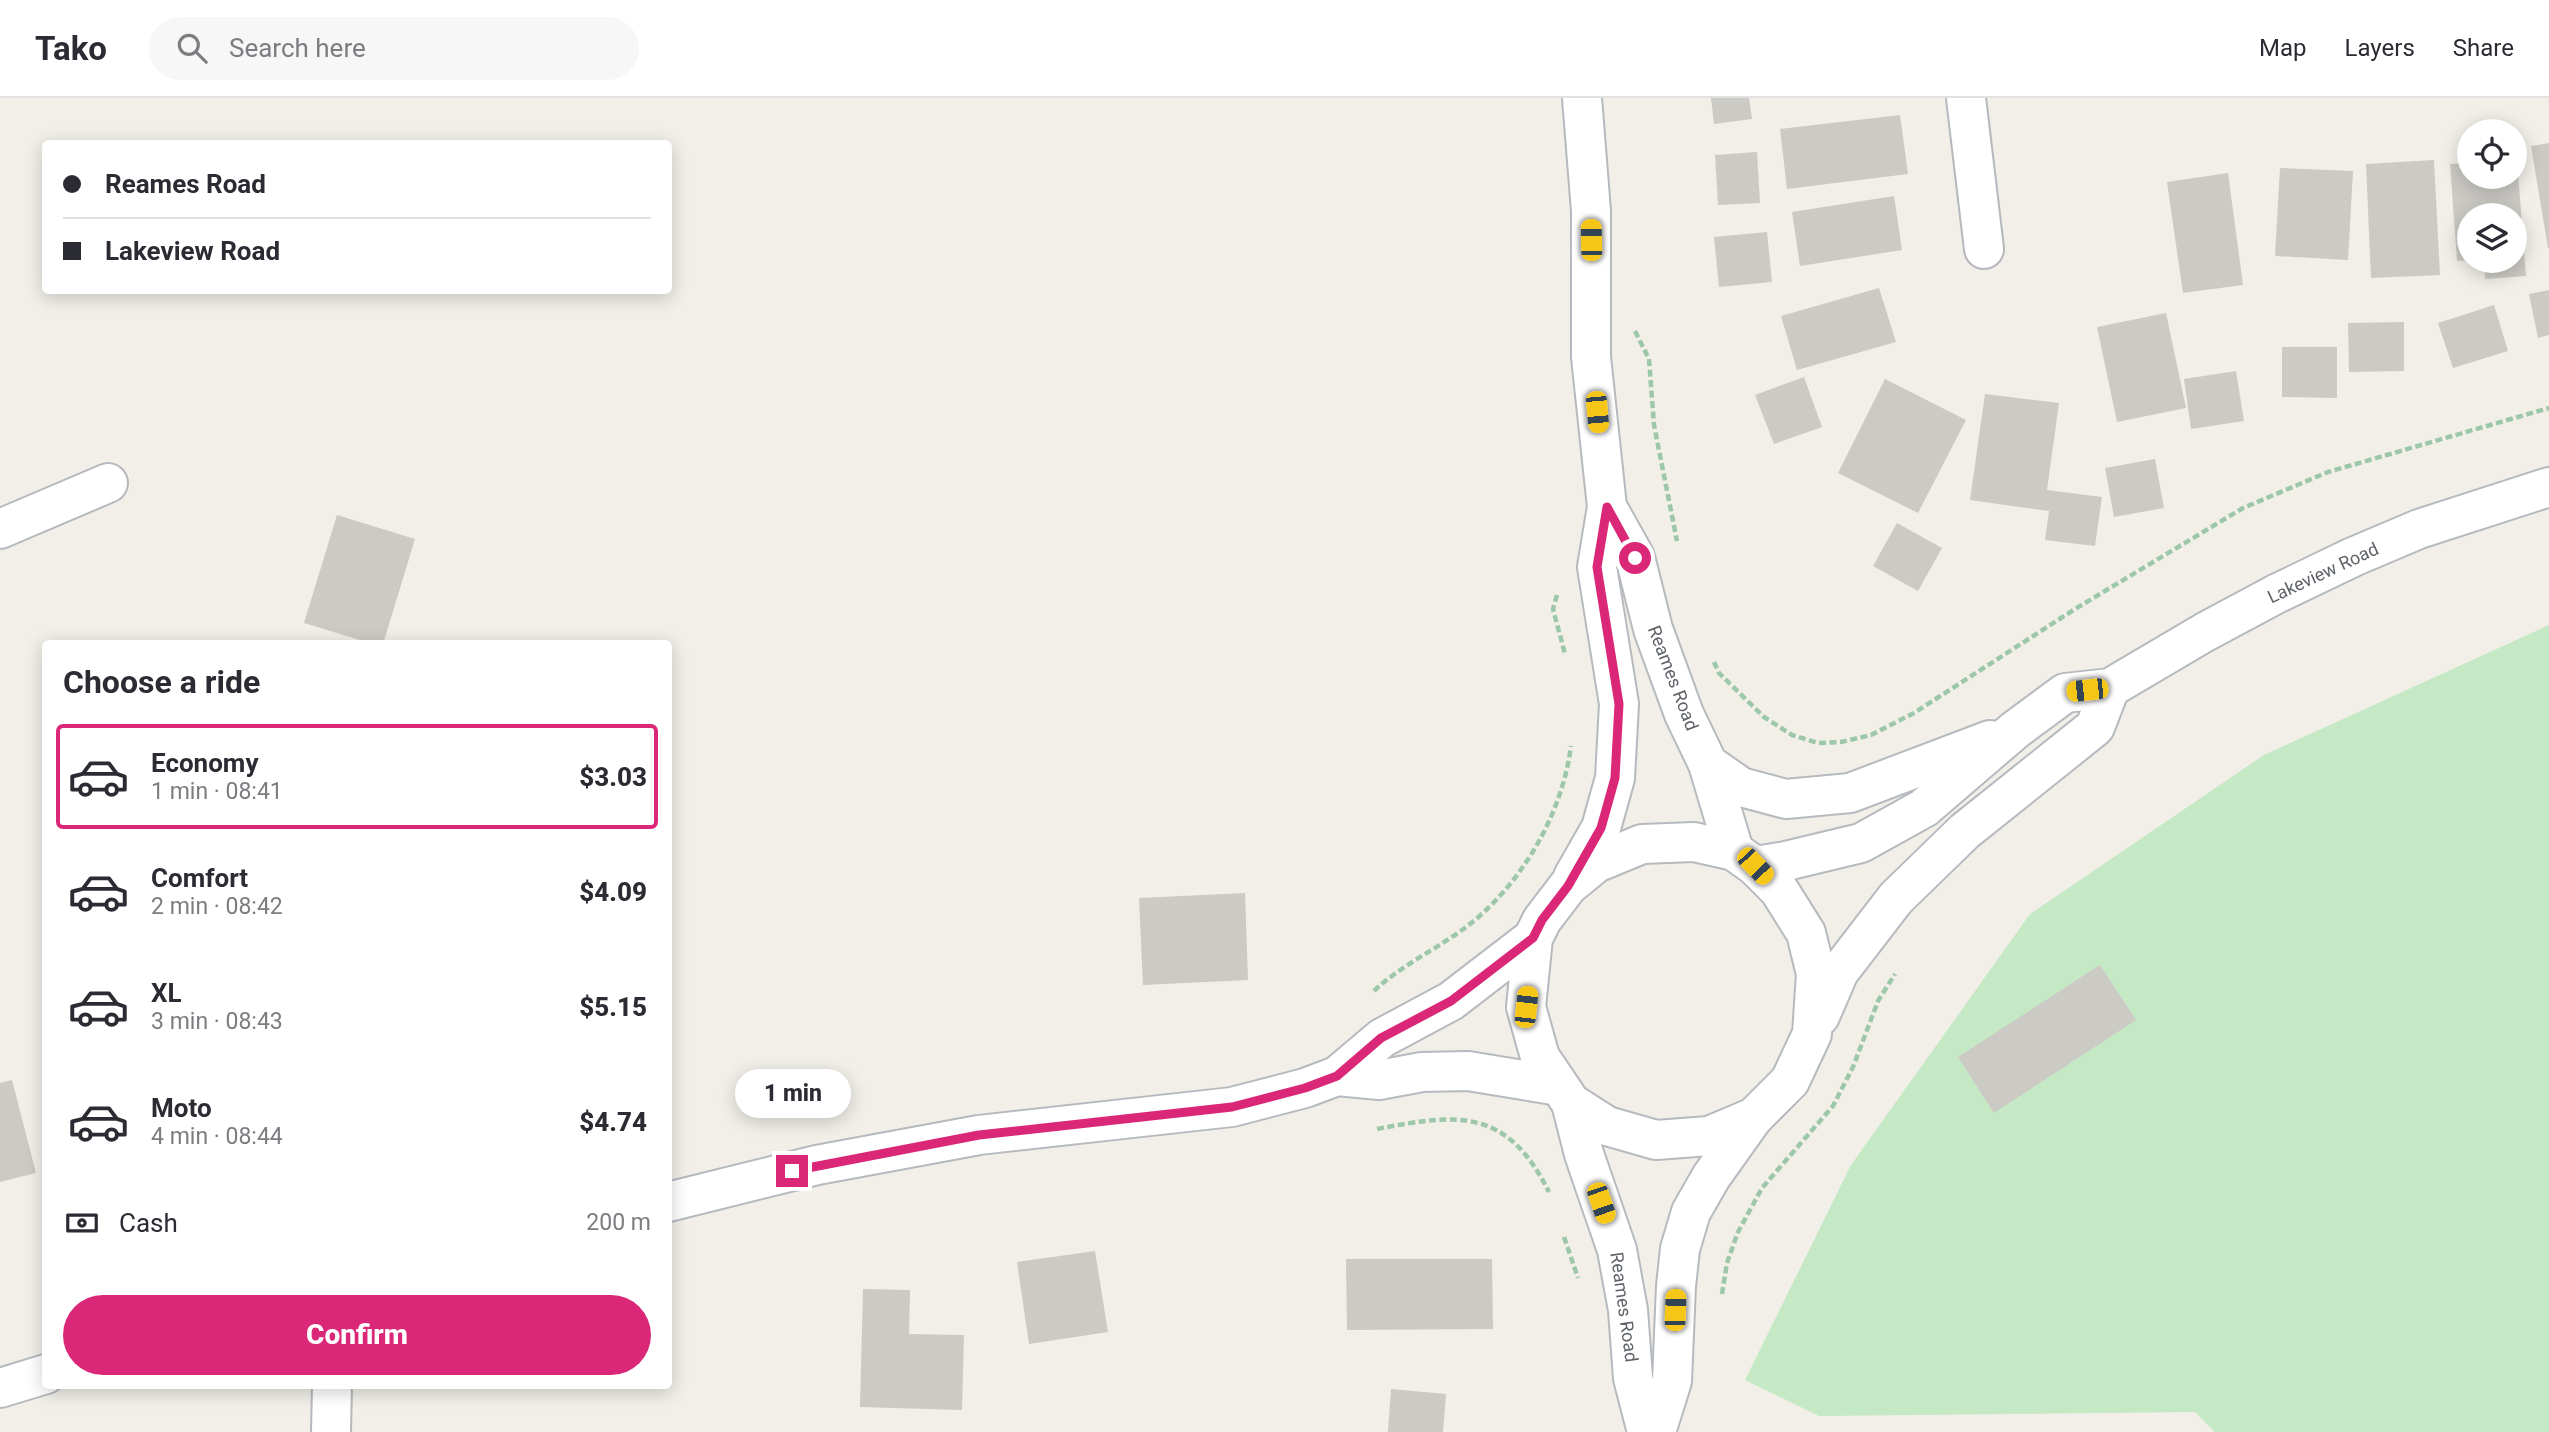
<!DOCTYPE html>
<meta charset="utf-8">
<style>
body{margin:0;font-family:Roboto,sans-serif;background:#f7f7f7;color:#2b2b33;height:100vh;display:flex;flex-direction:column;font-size:26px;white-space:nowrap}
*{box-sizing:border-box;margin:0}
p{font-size:23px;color:#7c7c81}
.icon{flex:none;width:38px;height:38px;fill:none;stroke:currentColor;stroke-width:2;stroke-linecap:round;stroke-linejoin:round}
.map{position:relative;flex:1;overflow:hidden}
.details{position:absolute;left:42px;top:542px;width:630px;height:749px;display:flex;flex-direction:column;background:#fff;border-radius:7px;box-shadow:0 4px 18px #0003}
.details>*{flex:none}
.hud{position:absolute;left:42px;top:42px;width:630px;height:154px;border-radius:7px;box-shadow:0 4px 18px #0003;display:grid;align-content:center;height:154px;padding:0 21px;background:#fff}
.buttons{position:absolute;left:2457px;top:21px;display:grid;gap:14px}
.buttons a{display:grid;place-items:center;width:70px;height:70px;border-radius:50%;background:#fff;box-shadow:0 4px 18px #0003;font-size:35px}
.end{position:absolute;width:32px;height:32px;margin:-16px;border:9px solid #db2777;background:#fff;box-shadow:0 0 0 4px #fff}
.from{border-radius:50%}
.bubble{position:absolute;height:49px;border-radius:24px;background:#fff;box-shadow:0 4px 18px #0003;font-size:23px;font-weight:800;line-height:49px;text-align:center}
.car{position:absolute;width:21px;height:42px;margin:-21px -10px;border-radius:9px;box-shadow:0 0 5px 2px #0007;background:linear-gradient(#f5c518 24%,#345 0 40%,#f5c518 0 76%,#345 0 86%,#f5c518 0)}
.hud b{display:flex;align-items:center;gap:24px;height:66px;font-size:26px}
.hud b+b{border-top:2px solid #e1e1e2}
.hud i{width:18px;height:18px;background:#2b2b33}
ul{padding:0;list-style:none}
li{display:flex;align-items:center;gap:21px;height:105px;margin:0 14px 10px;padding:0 7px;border:4px solid transparent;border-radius:7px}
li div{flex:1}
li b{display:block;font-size:26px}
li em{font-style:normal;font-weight:800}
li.on{border-color:#db2777}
li>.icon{width:63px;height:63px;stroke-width:1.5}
h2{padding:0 21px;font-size:32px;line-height:84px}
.pay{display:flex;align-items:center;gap:18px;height:77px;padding:0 21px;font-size:26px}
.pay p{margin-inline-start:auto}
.cta{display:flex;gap:14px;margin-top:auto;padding:14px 21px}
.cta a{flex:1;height:80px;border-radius:42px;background:#db2777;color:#fff;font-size:28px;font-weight:800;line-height:80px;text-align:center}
header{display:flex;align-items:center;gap:42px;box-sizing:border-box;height:98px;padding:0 35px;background:#fff;border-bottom:2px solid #e1e1e2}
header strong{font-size:33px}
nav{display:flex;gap:38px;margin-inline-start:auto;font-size:24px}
.search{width:490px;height:63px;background:#f7f7f7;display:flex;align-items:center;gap:18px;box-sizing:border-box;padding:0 24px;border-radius:38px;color:#7c7c81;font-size:26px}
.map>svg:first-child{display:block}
.green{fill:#c5e8c5}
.building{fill:#cccac5}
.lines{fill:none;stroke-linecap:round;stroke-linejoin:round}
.minor-casing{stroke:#b5b8bc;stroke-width:42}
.secondary-casing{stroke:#b6babf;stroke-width:42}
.path{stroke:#9cc7a9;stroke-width:4.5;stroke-dasharray:7 3.5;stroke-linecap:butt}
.minor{stroke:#fff;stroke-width:38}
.secondary{stroke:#fff;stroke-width:38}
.route{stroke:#db2777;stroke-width:9}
.labels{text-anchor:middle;stroke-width:7;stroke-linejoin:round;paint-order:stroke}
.street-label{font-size:18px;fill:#5f6368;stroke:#fff}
</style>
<header>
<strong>Tako</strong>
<div class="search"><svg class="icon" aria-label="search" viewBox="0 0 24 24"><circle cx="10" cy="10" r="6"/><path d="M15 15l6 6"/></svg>Search here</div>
<nav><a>Map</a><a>Layers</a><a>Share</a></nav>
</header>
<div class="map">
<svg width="2549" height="1334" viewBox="0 0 2549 1334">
<rect width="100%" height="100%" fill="#f1efe8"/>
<polygon class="green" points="2549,527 2549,1334 2215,1334 2195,1314 1819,1318 1745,1282 1851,1067 2030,816 2264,657"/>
<g class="building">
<polygon points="1711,0 1749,0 1752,21 1714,26"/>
<polygon points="1900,17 1908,76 1787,91 1780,31"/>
<polygon points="2549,45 2549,150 2548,150 2531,48"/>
<polygon points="1757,54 1760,105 1718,107 1715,57"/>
<polygon points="2515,61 2517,61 2526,178 2485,181 2484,163 2515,163 2515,117 2469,117 2469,162 2457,163 2450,66 2469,65 2469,79 2515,79"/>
<polygon points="2434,62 2440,177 2371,180 2366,66"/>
<polygon points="2280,70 2353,73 2348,162 2275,158"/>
<polygon points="2228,75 2243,187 2183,195 2167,84"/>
<polygon points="1894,98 1902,152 1800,168 1792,114"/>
<polygon points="1767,134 1772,184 1719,189 1714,139"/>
<polygon points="1879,190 1896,244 1797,272 1781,218"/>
<polygon points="2549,192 2549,237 2538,240 2529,196"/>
<polygon points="2494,207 2508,253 2453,270 2438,225"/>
<polygon points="2166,215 2186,310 2117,324 2097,229"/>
<polygon points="2404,224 2404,273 2349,274 2348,225"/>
<polygon points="2282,249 2337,249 2337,300 2282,299"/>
<polygon points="2236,273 2244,323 2191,331 2184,281"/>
<polygon points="1804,279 1822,329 1774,346 1755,297"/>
<polygon points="1885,281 1966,322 1918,415 1838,375"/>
<polygon points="1985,296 2059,305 2047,392 2102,399 2095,448 2045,442 2049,413 1970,402"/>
<polygon points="2155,361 2164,410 2114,419 2105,370"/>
<polygon points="337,417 415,441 383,546 373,546 304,525"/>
<polygon points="1897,425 1942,450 1918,493 1873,468"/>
<polygon points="1245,795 1248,882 1143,887 1139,800"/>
<polygon points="2100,867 2136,922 1994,1015 1958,959"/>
<polygon points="12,982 36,1075 0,1084 0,985"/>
<polygon points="1095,1153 1108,1234 1029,1246 1017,1164"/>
<polygon points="1346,1161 1492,1161 1493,1231 1347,1232"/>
<polygon points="863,1191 910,1192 909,1236 964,1237 962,1312 860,1309"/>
<polygon points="1391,1291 1446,1296 1443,1334 1388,1334"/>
</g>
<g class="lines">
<defs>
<g id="minor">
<polyline points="1966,0 1984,151"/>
<polyline points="0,431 108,385"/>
<polyline points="331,1334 332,1288"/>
</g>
<g id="secondary">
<polyline points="1607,409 1635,459 1653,531 1684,616 1708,666 1734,753"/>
<polyline points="1708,666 1741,689 1786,701 1850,695 1990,642"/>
<polygon points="1694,744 1734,753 1755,768 1779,792 1806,835 1816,876 1812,936 1790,983 1754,1019 1709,1038 1656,1042 1607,1028 1571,1005 1540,959 1526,909 1533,840 1542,822 1568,788 1596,765 1642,746"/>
<polyline points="1755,768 1786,763 1861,745 1924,710 2015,632 2065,595 2110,590 2205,534 2276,496 2353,459 2419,431 2549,389"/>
<polyline points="1573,779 1601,730 1615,680 1619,606 1597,469 1607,409 1591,259 1591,113 1582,0"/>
<polyline points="1820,918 1839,874 1896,800 1965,733 2095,629 2110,590"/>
<polyline points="1337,978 1379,982 1422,974 1468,973 1559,988"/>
<polyline points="1571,1005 1584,1056 1617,1152 1628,1212 1633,1280 1647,1334"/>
<polyline points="668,1104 817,1067 979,1037 1232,1009 1305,990 1337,978 1382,940 1451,903 1533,840"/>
<polyline points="0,1290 46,1276"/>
<polyline points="1656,1334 1672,1283 1676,1188 1680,1151 1691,1114 1711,1079 1753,1020"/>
</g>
</defs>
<use href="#minor" class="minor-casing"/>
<use href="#secondary" class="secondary-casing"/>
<g class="path">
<polyline points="1635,233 1649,261 1654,327 1677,443"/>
<polyline points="1557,497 1553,511 1565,556"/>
<polyline points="1714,564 1719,575 1764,619 1792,637 1818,645 1841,644 1871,637 1914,615 2075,511 2243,410 2328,374 2549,310"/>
<path d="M1374,893C1399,869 1433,853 1462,832C1519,791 1562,718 1571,648"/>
<path d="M1377,1031C1459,1015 1507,1010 1549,1094"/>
<polyline points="1564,1139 1578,1180"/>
<polyline points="1722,1196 1727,1165 1738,1134 1762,1090 1833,1008 1853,969 1878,903 1895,876"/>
</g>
<use href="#minor" class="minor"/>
<use href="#secondary" class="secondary"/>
</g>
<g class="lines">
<polyline class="route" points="792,1073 979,1037 1232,1009 1305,990 1337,978 1381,940 1451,903 1533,840 1542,822 1568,788 1601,730 1615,680 1619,606 1597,469 1607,409 1635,460"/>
</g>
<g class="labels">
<g class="street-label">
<text transform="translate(2323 475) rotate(-25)" y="6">Lakeview Road</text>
<text transform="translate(1673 580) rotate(69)" y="6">Reames Road</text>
<text transform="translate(1624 1209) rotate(82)" y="6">Reames Road</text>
</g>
</g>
</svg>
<div class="buttons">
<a><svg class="icon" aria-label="locate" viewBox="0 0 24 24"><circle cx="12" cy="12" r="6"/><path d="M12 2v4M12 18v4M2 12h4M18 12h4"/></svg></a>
<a><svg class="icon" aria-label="layers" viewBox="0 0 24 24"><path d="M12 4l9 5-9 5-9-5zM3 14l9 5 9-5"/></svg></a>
</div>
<i class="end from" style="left:1635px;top:460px"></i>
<i class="end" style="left:792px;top:1073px"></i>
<div class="bubble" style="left:735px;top:971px;width:116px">1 min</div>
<i class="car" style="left:1591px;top:142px;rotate:359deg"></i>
<i class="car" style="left:1597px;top:314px;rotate:175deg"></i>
<i class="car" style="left:2087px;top:592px;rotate:264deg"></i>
<i class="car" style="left:1755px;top:768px;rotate:136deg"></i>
<i class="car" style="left:1526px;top:909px;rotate:6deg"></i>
<i class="car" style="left:1601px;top:1105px;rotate:161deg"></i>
<i class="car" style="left:1675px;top:1212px;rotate:2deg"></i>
<div class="hud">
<b><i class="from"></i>Reames Road</b>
<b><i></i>Lakeview Road</b>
</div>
<section class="details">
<h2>Choose a ride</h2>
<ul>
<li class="on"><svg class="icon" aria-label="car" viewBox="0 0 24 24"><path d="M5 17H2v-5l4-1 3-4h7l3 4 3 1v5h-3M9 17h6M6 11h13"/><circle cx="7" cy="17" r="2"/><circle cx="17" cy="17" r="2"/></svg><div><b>Economy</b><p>1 min · 08:41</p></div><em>$3.03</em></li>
<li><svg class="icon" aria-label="car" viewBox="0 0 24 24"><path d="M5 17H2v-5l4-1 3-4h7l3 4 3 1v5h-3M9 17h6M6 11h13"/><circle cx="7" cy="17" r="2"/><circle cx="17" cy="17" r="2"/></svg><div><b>Comfort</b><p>2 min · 08:42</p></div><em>$4.09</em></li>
<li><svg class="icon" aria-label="car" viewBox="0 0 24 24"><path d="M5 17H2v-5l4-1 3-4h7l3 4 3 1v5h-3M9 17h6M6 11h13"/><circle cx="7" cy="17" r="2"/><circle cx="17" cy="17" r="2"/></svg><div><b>XL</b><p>3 min · 08:43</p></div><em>$5.15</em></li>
<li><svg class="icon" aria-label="car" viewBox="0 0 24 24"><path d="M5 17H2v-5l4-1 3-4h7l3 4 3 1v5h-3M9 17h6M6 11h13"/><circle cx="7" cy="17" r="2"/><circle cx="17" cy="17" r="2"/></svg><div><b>Moto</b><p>4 min · 08:44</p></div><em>$4.74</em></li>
</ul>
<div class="pay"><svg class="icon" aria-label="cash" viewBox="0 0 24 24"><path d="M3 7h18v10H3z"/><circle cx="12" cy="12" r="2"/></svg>Cash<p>200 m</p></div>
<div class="cta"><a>Confirm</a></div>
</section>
</div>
